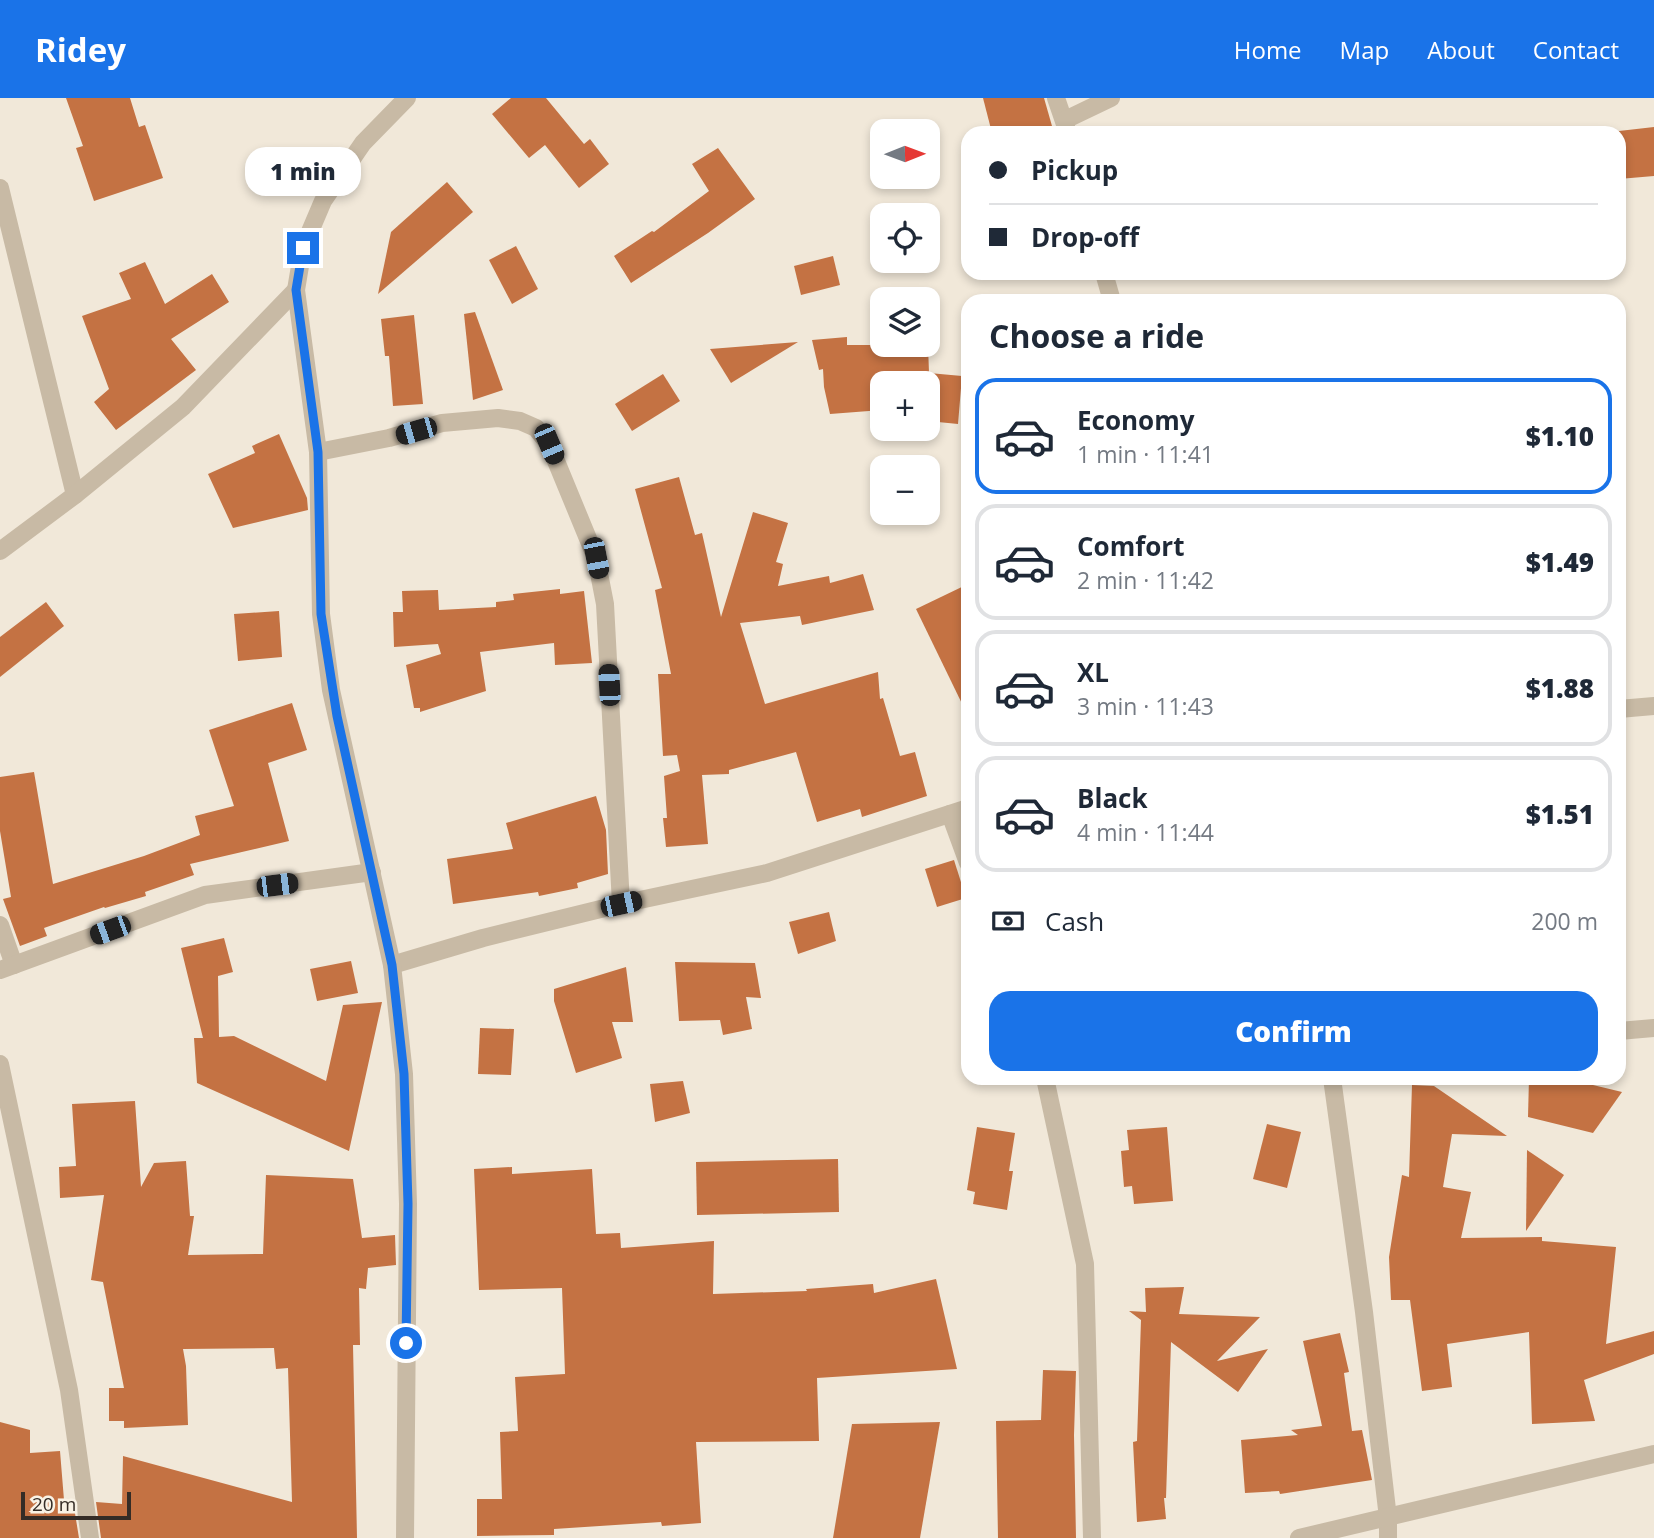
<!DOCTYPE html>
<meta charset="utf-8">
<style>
body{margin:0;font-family:"Open Sans",sans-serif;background:#f6f6f7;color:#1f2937;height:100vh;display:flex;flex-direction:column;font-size:26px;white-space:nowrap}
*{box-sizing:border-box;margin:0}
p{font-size:23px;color:#747a83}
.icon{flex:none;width:38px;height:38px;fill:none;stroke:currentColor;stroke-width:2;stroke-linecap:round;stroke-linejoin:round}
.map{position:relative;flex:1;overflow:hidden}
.details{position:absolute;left:961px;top:196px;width:665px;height:791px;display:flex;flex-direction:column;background:#fff;border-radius:21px;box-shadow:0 4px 10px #0003}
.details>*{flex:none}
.top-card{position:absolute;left:961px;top:28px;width:665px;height:154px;border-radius:21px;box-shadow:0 4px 10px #0003;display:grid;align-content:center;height:154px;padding:0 28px;background:#fff}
.needle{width:46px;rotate:89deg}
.controls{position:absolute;left:870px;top:21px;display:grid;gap:14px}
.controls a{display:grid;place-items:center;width:70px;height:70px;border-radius:14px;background:#fff;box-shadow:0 4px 10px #0003;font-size:35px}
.scale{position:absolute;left:21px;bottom:18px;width:110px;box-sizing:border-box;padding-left:7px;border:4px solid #342c26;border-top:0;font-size:19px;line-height:24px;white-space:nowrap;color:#342c26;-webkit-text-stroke:5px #f9f2e5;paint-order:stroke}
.end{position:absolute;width:32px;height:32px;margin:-16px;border:9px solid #1a73e8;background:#fff;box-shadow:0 0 0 4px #fff}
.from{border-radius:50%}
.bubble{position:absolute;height:49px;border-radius:21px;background:#fff;box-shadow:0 4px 10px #0003;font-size:23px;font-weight:800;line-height:49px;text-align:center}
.car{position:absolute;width:21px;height:42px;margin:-21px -10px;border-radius:9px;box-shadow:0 0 5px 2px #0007;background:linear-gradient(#222 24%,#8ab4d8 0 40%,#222 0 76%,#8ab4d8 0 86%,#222 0)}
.top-card b{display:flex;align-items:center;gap:24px;height:66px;font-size:26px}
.top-card b+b{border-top:2px solid #e0e1e3}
.top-card i{width:18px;height:18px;background:#1f2937}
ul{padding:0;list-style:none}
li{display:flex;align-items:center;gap:21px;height:116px;margin:0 14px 10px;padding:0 14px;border:4px solid #e0e1e3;border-radius:21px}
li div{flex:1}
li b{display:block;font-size:26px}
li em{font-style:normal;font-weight:800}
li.on{border-color:#1a73e8}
li>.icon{width:63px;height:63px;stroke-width:1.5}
h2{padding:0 28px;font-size:32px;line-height:84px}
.pay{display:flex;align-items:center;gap:18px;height:77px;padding:0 28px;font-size:26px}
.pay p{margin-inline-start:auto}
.button{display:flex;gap:14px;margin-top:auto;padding:14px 28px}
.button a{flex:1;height:80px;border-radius:21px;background:#1a73e8;color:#fff;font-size:28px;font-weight:800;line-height:80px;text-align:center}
header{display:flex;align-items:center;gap:42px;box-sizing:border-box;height:98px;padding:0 35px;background:#1a73e8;color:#fff}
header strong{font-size:33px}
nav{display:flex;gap:38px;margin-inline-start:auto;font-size:24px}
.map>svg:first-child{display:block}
.building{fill:#c47243}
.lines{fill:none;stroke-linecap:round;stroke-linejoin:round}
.minor{stroke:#c8baa5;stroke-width:18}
.route{stroke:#1a73e8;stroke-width:9}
</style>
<header>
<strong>Ridey</strong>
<nav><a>Home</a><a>Map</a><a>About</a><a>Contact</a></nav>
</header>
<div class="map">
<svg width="1654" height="1440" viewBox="0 0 1654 1440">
<rect width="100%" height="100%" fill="#f1e8d9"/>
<g class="building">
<polygon points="66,0 130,0 139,29 145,27 163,80 94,103 76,50 83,48"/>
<polygon points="511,0 546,0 584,46 590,41 609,66 579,90 545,47 529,60 492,16"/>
<polygon points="983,0 1044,0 1054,35 992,35"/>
<polygon points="1654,29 1654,78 1619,81 1619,33"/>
<polygon points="718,50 755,101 708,135 631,185 614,158 652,133 654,134 709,93 692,66"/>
<polygon points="447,84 473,114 378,196 391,134"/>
<polygon points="516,148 538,191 512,206 489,162"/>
<polygon points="833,158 840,187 801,197 794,168"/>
<polygon points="145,164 165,206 212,176 229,204 171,241 196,272 116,332 94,304 109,291 82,218 131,201 119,175"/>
<polygon points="475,214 503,292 473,302 464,216"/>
<polygon points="414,217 423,306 393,308 389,258 385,258 381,221"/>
<polygon points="847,239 847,247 928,247 929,275 962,278 958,326 928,323 928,285 882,285 882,312 830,316 824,289 823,271 819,272 812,242"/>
<polygon points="798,244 731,285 710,251"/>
<polygon points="663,276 680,303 632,333 615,306"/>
<polygon points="279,336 307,400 308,412 233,430 208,376 255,355 252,348"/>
<polygon points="679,379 695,437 702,435 721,519 753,414 788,425 776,464 783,466 778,488 829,478 830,485 863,476 874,512 802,527 800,518 740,525 765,606 878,574 880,601 883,600 900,658 915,654 927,698 862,719 860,711 817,724 796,654 729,672 729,676 702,677 708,746 666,749 663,720 667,720 664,678 680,673 677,657 663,658 658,576 671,576 655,492 662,490 635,391"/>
<polygon points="968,486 968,618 916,511"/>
<polygon points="560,491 560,496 584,493 592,565 555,567 554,545 480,554 486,593 420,614 420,610 414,610 406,567 441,556 438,546 394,549 393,514 403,514 402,493 438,492 439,512 496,509 496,504 514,502 513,496"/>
<polygon points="46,504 64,528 0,579 0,539"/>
<polygon points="279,513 282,559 238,563 234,516"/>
<polygon points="292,605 307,652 268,665 289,743 190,766 194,777 145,794 146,798 105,810 104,809 44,830 47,838 20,848 3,801 11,799 0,733 0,679 34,674 53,786 144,758 200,737 195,718 234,708 209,632"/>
<polygon points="596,698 606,732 608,776 577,785 578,790 539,798 538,794 453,806 447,761 513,751 506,725"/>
<polygon points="954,762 966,800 937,809 925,771"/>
<polygon points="829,814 836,843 798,856 789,824"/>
<polygon points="224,840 233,874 218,878 219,939 234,938 326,983 343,907 382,904 349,1053 197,985 194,940 203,940 181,850"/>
<polygon points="351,863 358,895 317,903 310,871"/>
<polygon points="675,864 755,865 761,900 746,899 752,931 723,937 720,922 679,923"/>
<polygon points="626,869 633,924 612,924 622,960 576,975 554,903 554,891"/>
<polygon points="480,930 514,931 511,977 478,976"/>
<polygon points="1529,980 1564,980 1622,994 1593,1035 1528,1019"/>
<polygon points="683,983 690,1015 655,1024 650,986"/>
<polygon points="1412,987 1434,988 1507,1038 1452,1036 1443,1089 1471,1094 1461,1140 1542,1139 1542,1143 1616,1149 1606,1246 1654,1233 1654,1256 1584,1282 1595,1323 1532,1326 1529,1234 1447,1246 1452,1289 1422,1293 1410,1202 1391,1202 1389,1159 1402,1077 1409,1079"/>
<polygon points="135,1003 141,1089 154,1065 186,1063 190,1118 194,1118 188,1157 263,1156 266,1077 353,1081 362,1140 395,1137 396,1167 368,1170 366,1191 359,1190 360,1247 353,1247 357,1440 101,1440 96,1404 122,1406 123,1358 292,1404 288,1270 276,1271 274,1250 183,1251 186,1268 188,1327 124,1330 124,1323 109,1323 109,1290 124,1290 103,1184 91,1182 104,1097 60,1100 59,1069 76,1068 72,1006"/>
<polygon points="1267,1026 1301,1034 1287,1090 1253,1081"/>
<polygon points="977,1029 1015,1035 1009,1073 1013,1073 1007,1112 973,1106 975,1094 967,1092"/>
<polygon points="1167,1029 1173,1103 1134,1106 1132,1088 1124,1089 1121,1053 1129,1052 1127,1032"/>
<polygon points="1527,1052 1564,1077 1526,1133"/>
<polygon points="838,1061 839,1114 697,1117 696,1064"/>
<polygon points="512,1069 512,1076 592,1071 596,1136 620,1135 621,1150 714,1143 713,1196 807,1193 806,1191 873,1186 874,1195 936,1181 957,1271 817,1280 819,1343 696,1344 701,1425 662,1428 661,1424 554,1431 554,1437 477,1438 477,1401 502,1401 500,1334 518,1333 515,1279 565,1276 562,1190 479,1192 474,1071"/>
<polygon points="1184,1189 1179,1216 1260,1219 1217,1263 1268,1251 1238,1294 1171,1244 1166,1400 1164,1400 1166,1421 1137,1424 1133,1344 1137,1343 1141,1222 1129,1213 1146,1214 1145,1190"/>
<polygon points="1340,1235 1349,1274 1344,1275 1352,1333 1362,1332 1372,1382 1280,1396 1279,1393 1245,1395 1241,1342 1298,1337 1291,1332 1322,1328 1303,1243"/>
<polygon points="1043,1272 1076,1273 1074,1337 1076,1440 998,1440 996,1323 1041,1322"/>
<polygon points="0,1324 30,1332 30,1355 60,1353 64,1402 73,1403 79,1440 0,1440"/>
<polygon points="940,1324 920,1440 833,1440 852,1326"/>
</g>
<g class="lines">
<g class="minor">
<polyline points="1056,0 1068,35"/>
<polyline points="1065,22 1111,0"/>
<polyline points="0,90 75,397"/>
<polyline points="1104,175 1112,203"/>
<polyline points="318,354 389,340 442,325 498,320 520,323 536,330 549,346 596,460 605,506 621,806"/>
<polyline points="0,453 75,397 183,309 296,192"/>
<polyline points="1619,611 1654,608"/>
<polyline points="950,716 968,765"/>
<polyline points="0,827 14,867"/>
<polyline points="392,867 483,840 621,806 767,775 968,710"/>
<polyline points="0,872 205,797 372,774"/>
<polyline points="1619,933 1654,930"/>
<polyline points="0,966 69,1292 90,1440"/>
<polyline points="1045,980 1085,1166 1092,1440"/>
<polyline points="1332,980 1364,1214 1388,1420 1388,1440"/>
<polyline points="405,1440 408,1106 404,976 392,867 331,592 321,516 318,354 296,192 303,150 323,103 363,45 407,0"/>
<polyline points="1299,1440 1654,1356"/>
</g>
</g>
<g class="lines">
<polyline class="route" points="303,150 296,192 318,354 321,516 337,618 392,867 404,976 408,1106 406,1245"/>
</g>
</svg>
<div class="controls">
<a><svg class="needle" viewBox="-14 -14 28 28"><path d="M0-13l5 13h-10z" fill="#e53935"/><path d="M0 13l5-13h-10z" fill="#747a83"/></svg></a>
<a><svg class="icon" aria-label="locate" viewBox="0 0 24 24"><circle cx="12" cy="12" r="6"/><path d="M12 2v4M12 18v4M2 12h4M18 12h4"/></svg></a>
<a><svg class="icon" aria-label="layers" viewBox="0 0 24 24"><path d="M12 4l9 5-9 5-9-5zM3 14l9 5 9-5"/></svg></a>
<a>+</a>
<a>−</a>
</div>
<div class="scale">20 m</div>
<i class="end from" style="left:406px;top:1245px"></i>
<i class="end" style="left:303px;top:150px"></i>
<div class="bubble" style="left:245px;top:49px;width:116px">1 min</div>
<i class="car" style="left:416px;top:333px;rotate:254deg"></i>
<i class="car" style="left:549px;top:346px;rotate:157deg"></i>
<i class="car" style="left:596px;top:460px;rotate:169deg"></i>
<i class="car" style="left:609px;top:587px;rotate:357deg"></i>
<i class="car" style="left:277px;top:787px;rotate:83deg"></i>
<i class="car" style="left:621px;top:806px;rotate:78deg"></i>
<i class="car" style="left:110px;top:832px;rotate:250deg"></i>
<div class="top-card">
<b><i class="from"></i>Pickup</b>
<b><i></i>Drop-off</b>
</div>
<section class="details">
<h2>Choose a ride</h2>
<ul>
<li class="on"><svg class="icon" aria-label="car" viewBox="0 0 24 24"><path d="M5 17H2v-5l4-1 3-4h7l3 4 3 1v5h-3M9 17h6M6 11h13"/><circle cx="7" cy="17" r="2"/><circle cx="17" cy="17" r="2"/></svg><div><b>Economy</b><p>1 min · 11:41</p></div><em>$1.10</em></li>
<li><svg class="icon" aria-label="car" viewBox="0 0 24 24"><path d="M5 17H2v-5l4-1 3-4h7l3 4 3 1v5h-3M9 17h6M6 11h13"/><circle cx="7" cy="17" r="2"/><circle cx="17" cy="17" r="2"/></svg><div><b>Comfort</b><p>2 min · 11:42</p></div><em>$1.49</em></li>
<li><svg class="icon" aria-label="car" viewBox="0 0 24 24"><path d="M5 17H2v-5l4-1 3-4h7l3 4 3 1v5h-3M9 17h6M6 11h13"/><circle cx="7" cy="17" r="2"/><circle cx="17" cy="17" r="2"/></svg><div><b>XL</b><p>3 min · 11:43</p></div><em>$1.88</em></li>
<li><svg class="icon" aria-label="car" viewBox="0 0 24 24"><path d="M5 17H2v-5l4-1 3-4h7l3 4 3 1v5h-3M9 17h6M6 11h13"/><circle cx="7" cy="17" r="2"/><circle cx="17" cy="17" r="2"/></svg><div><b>Black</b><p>4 min · 11:44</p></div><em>$1.51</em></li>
</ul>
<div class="pay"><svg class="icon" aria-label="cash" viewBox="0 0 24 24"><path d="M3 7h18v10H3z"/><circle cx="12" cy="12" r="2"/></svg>Cash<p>200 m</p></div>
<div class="button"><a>Confirm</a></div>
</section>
</div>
